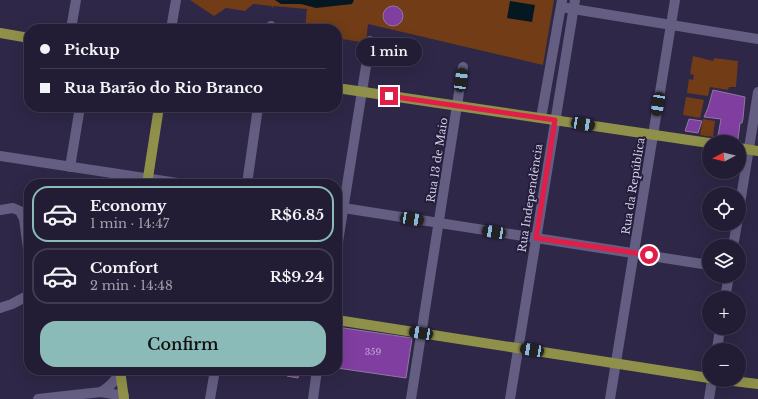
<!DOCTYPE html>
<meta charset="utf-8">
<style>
body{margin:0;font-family:"Libre Baskerville",serif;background:#2a263d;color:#f1f3f6;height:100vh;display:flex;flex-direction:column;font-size:15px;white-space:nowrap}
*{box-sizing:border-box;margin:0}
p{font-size:13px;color:#a2a2ad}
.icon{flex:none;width:22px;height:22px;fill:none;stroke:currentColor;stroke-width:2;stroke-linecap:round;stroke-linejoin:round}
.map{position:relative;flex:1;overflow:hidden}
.sheet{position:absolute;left:24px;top:179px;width:318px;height:196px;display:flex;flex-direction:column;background:#221d35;border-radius:16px;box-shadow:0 4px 16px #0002,0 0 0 1px #3f3b50}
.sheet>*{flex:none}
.hud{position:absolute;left:24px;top:24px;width:318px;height:88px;border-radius:16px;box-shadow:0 4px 16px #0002,0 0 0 1px #3f3b50;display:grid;align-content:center;height:88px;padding:0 16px;background:#221d35}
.needle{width:26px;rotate:263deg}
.controls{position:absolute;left:702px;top:135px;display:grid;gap:8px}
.controls a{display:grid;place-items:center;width:44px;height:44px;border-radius:50%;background:#221d35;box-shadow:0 4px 16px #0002,0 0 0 1px #3f3b50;font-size:20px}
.end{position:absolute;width:18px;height:18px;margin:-9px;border:5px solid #e11d48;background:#fff;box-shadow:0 0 0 2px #fff}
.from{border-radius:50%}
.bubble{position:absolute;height:28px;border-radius:14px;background:#221d35;box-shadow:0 4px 16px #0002,0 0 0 1px #3f3b50;font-size:13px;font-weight:600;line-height:28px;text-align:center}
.car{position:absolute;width:12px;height:24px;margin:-12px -6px;border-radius:5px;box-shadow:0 0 3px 1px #0007;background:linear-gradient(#222 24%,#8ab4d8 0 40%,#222 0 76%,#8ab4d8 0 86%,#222 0)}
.hud b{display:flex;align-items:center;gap:14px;height:38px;font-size:15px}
.hud b+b{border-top:1px solid #3f3b50}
.hud i{width:10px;height:10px;background:#f1f3f6}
ul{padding:7px 0 0;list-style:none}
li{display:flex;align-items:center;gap:12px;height:56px;margin:0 8px 6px;padding:0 8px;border:2px solid #3f3b50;border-radius:16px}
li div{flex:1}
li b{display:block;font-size:15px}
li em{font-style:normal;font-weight:600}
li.selected{border-color:#8bbbb9}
li>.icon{width:36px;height:36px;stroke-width:1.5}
.cta{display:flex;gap:8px;margin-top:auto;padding:8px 16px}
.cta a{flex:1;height:46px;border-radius:16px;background:#8bbbb9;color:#111;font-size:16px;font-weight:600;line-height:46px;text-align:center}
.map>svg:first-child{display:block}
.green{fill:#713c16}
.water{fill:#051821}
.building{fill:#813ea1;stroke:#8f799b}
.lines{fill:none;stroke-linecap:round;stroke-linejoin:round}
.minor{stroke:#645e82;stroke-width:10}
.major{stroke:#8f914a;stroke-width:10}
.route{stroke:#e11d48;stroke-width:5}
.labels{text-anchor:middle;stroke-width:4;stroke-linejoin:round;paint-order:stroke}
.number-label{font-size:9px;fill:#beabd2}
.street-label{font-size:11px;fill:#d2cfe3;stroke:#241d3c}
</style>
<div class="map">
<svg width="758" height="399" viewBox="0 0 758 399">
<rect width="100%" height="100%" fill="#2e2747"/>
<g class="green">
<polygon points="190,0 554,0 543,65 368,24 366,43 337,38 337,29 305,29 307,9 273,6 273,8 271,6 253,4 245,11 226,8 214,16"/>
<polygon points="693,56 713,61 714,58 738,61 736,87 729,87 728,90 710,87 708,96 687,93 689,79 693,80 694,75 690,74"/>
<polygon points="686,97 704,100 700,118 683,115"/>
<polygon points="703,119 715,121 713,137 700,135"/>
</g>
<g class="water">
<polygon points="275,0 354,0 352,4 316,8 301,4 281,4"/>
<polygon points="510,1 535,5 532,22 507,18"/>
</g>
<g class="building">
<circle cx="393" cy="16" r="10"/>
<polygon points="713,90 745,97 743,118 742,123 740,123 738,139 718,136 721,119 704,117 708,108"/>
<polygon points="689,119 702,121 698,133 685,131"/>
<polygon points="337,327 412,338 406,378 337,368"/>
<polygon points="288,370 299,370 298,378 287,376"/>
</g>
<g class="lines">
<g class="minor">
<polyline points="561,7 758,39"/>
<polyline points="71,29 76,0"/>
<polyline points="171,29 176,0"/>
<polyline points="270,29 271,26"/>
<polyline points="541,118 562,0"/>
<polyline points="0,156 184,184"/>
<polyline points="70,167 80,107"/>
<polyline points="247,184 258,107"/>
<polyline points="337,207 709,265"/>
<polyline points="0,210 13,208 20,211 24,219 29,256"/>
<polyline points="739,210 758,92"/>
<polyline points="733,246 737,224"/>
<polyline points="337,248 370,41"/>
<polyline points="725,298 729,276"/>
<polyline points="0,308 12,304 29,295"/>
<polyline points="717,350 720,328"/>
<path d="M101,392C110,387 115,381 120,373"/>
<polyline points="38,399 101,392 124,396"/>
<polyline points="210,399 215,370"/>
<polyline points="313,399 317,370"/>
<polyline points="411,399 463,67"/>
<polyline points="510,399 575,0"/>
<polyline points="610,399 675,0"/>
<polyline points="709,399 712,380"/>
</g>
<g class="major">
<polyline points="0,33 29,38"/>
<polyline points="337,88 709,143"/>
<polyline points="739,148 758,151"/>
<polyline points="147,184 159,107"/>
<polyline points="337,320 709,378"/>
<polyline points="120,370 124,399"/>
<polyline points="725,380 758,384"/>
</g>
</g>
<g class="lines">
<polyline class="route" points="389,96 555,120 536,238 649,255"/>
</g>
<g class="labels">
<g class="number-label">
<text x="373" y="355">359</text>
</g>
<g class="street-label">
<text transform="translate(437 160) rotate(-81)" y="4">Rua 13 de Maio</text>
<text transform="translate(633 186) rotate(-81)" y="4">Rua da República</text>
<text transform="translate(530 198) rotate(-81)" y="4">Rua Independência</text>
</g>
</g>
</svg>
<div class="controls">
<a><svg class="needle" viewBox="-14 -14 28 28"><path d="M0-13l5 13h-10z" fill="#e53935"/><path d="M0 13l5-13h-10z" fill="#a2a2ad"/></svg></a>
<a><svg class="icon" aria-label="locate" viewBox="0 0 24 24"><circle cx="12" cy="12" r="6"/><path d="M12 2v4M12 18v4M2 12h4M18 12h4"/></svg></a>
<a><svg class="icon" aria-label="layers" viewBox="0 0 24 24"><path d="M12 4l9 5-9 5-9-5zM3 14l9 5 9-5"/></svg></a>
<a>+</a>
<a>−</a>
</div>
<i class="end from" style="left:649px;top:255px"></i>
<i class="end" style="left:389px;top:96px"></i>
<div class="bubble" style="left:356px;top:38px;width:66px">1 min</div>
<i class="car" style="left:461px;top:80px;rotate:8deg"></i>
<i class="car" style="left:658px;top:104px;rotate:189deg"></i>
<i class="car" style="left:583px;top:124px;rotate:99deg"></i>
<i class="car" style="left:412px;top:219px;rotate:99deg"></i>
<i class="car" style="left:494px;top:232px;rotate:279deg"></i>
<i class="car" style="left:421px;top:333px;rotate:279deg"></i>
<i class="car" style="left:532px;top:350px;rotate:279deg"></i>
<div class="hud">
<b><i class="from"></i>Pickup</b>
<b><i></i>Rua Barão do Rio Branco</b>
</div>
<section class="sheet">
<ul>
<li class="selected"><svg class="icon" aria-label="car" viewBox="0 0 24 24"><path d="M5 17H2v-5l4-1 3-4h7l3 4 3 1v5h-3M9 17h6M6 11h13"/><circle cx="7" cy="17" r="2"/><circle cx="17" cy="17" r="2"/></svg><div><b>Economy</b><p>1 min · 14:47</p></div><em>R$6.85</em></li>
<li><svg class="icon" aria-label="car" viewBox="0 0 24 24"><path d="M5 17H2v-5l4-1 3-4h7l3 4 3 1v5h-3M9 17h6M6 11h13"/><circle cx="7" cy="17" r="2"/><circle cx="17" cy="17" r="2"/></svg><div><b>Comfort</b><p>2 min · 14:48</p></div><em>R$9.24</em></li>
</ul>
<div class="cta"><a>Confirm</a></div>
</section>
</div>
